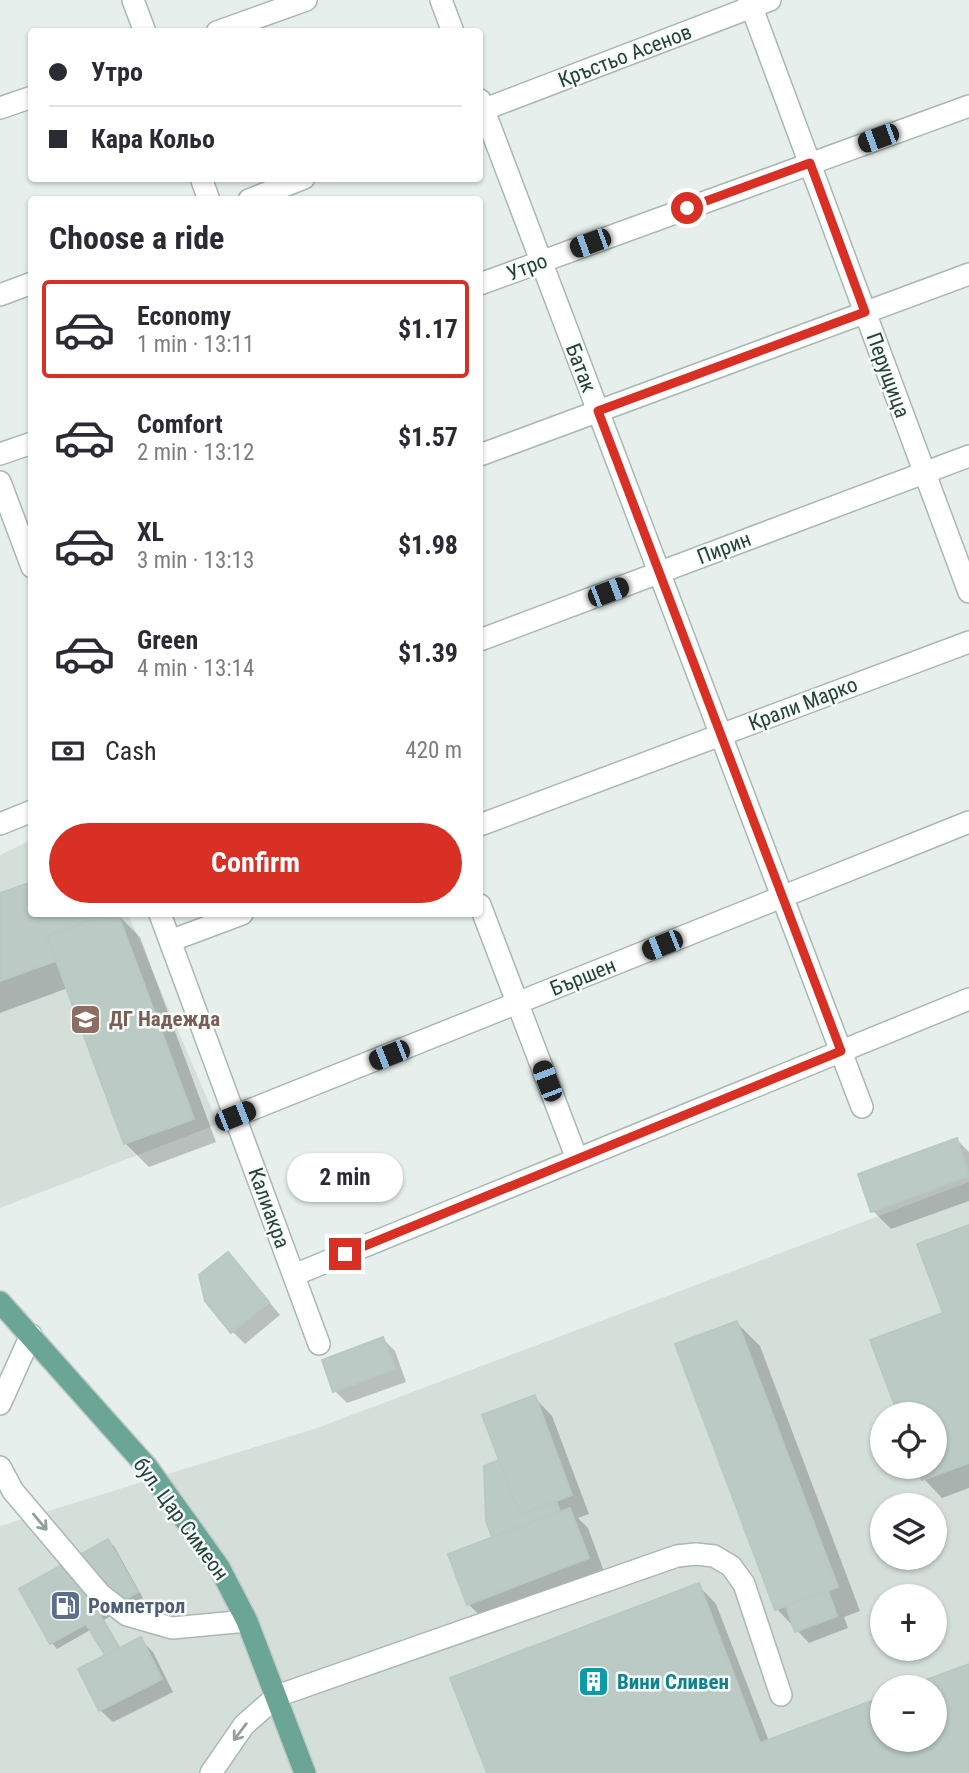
<!DOCTYPE html>
<meta charset="utf-8">
<style>
body{margin:0;font-family:"Roboto Condensed",sans-serif;background:#f7f7f7;color:#2b2b33;height:100vh;display:flex;flex-direction:column;font-size:26px;white-space:nowrap}
*{box-sizing:border-box;margin:0}
p{font-size:23px;color:#7c7c81}
.icon{flex:none;width:38px;height:38px;fill:none;stroke:currentColor;stroke-width:2;stroke-linecap:round;stroke-linejoin:round}
.map{position:relative;flex:1;overflow:hidden}
.details{position:absolute;left:28px;top:196px;width:455px;height:721px;display:flex;flex-direction:column;background:#fff;border-radius:7px;box-shadow:0 2px 5px #0004}
.details>*{flex:none}
.banner{position:absolute;left:28px;top:28px;width:455px;height:154px;border-radius:7px;box-shadow:0 2px 5px #0004;display:grid;align-content:center;height:154px;padding:0 21px;background:#fff}
.fabs{position:absolute;left:870px;top:1402px;display:grid;gap:14px}
.fabs a{display:grid;place-items:center;width:77px;height:77px;border-radius:50%;background:#fff;box-shadow:0 2px 5px #0004;font-size:35px}
.end{position:absolute;width:32px;height:32px;margin:-16px;border:9px solid #d93025;background:#fff;box-shadow:0 0 0 4px #fff}
.from{border-radius:50%}
.bubble{position:absolute;height:49px;border-radius:24px;background:#fff;box-shadow:0 2px 5px #0004;font-size:23px;font-weight:700;line-height:49px;text-align:center}
.car{position:absolute;width:21px;height:42px;margin:-21px -10px;border-radius:9px;box-shadow:0 0 5px 2px #0007;background:linear-gradient(#222 24%,#8ab4d8 0 40%,#222 0 76%,#8ab4d8 0 86%,#222 0)}
.banner b{display:flex;align-items:center;gap:24px;height:66px;font-size:26px}
.banner b+b{border-top:2px solid #e1e1e2}
.banner i{width:18px;height:18px;background:#2b2b33}
ul{padding:0;list-style:none}
li{display:flex;align-items:center;gap:21px;height:98px;margin:0 14px 10px;padding:0 7px;border:4px solid transparent;border-radius:7px}
li div{flex:1}
li b{display:block;font-size:26px}
li em{font-style:normal;font-weight:700}
li.selected{border-color:#d93025}
li>.icon{width:63px;height:63px;stroke-width:1.5}
h2{padding:0 21px;font-size:32px;line-height:84px}
.pay{display:flex;align-items:center;gap:18px;height:77px;padding:0 21px;font-size:26px}
.pay p{margin-inline-start:auto}
.action{display:flex;gap:14px;margin-top:auto;padding:14px 21px}
.action a{flex:1;height:80px;border-radius:42px;background:#d93025;color:#fff;font-size:28px;font-weight:700;line-height:80px;text-align:center}
.map>svg:first-child{display:block}
.built{fill:#d4dfda;fill-rule:evenodd}
.shadow{fill:#0003}
.building{fill:#bbcac4;stroke:#b8c9c2;stroke-width:2}
.lines{fill:none;stroke-linecap:round;stroke-linejoin:round}
.minor-casing{stroke:#a8b8b2;stroke-width:24}
.major-casing{stroke:#c2cac8;stroke-width:24}
.minor{stroke:#fff;stroke-width:21}
.major{stroke:#6aa596;stroke-width:21}
.oneway{stroke:#92a09c}
.route{stroke:#d93025;stroke-width:9}
.labels{text-anchor:middle;stroke-width:5;stroke-linejoin:round;paint-order:stroke}
.street-label{font-size:21px;fill:#24423a;stroke:#f7fbf9}
.education-label{font-size:21px;font-weight:bold;fill:#785e54;stroke:#f7fbf9;text-anchor:start}
.service-label{font-size:21px;font-weight:bold;fill:#4e5e75;stroke:#f7fbf9;text-anchor:start}
.culture-label{font-size:21px;font-weight:bold;fill:#0d838f;stroke:#f7fbf9;text-anchor:start}
</style>
<div class="map">
<svg width="969" height="1773" viewBox="0 0 969 1773">
<rect width="100%" height="100%" fill="#e6efeb"/>
<g class="built">
<polygon points="31,840 32,914 128,914 218,1124 0,1208 0,855"/>
<path d="M969,1182V1773H0V1526L317,1428ZM882,1414H934V1466H882ZM882,1505H934V1558H882ZM882,1596H934V1648H882ZM882,1687H934V1740H882Z"/>
</g>
<g class="shadow">
<polygon points="0,895 32,914 117,914 140,937 216,1142 149,1167 125,1143 68,988 0,1013"/>
<polygon points="957,1140 969,1152 969,1201 891,1229 873,1211"/>
<polygon points="969,1227 969,1488 942,1498 924,1479 919,1466 934,1466 934,1414 899,1414 945,1314"/>
<polygon points="240,1266 280,1315 245,1344 233,1332"/>
<polygon points="737,1323 760,1346 860,1611 844,1617 848,1628 809,1643 777,1609 677,1345"/>
<polygon points="383,1339 395,1351 406,1382 347,1403 335,1391"/>
<polygon points="534,1397 552,1416 589,1514 578,1518 588,1528 606,1577 487,1622 468,1604 495,1538 486,1467 501,1461"/>
<polygon points="108,1541 114,1546 143,1598 104,1620 121,1649 140,1639 153,1652 173,1692 113,1722 100,1710 108,1656 92,1629 57,1649 52,1643"/>
<polygon points="698,1585 716,1604 769,1741 882,1698 882,1740 934,1740 934,1687 912,1687 969,1665 969,1773 489,1773"/>
</g>
<g class="building">
<polygon points="32,882 32,914 102,914 103,916 47,936 56,961 0,981 0,893"/>
<polygon points="109,914 118,914 194,1119 124,1144 47,936"/>
<polygon points="957,1138 969,1176 871,1212 858,1174"/>
<polygon points="969,1225 969,1463 922,1480 917,1466 934,1466 934,1414 898,1414 870,1340 943,1313 917,1244"/>
<polygon points="228,1252 269,1302 231,1333 205,1301 199,1275"/>
<polygon points="737,1321 838,1587 775,1610 675,1344"/>
<polygon points="383,1337 395,1369 333,1392 322,1360"/>
<polygon points="535,1395 572,1495 520,1515 482,1415"/>
<polygon points="499,1460 520,1515 556,1501 560,1512 492,1537 486,1521 484,1466"/>
<polygon points="570,1508 589,1558 467,1605 448,1554"/>
<polygon points="108,1539 138,1592 99,1614 119,1648 105,1655 86,1624 50,1644 19,1589"/>
<polygon points="699,1583 760,1743 882,1697 882,1740 934,1740 934,1687 907,1687 969,1664 969,1773 487,1773 450,1678"/>
<polygon points="828,1591 837,1616 795,1632 786,1606"/>
<polygon points="141,1637 162,1679 99,1711 78,1669"/>
</g>
<g class="lines">
<defs>
<g id="minor">
<polyline points="133,0 145,32"/>
<polyline points="441,0 453,32"/>
<polyline points="749,0 969,592"/>
<polyline points="217,32 306,0"/>
<polyline points="480,100 862,1107"/>
<polyline points="0,108 32,97"/>
<polyline points="480,111 770,0"/>
<polyline points="201,178 209,200"/>
<polyline points="249,200 304,178"/>
<polyline points="480,284 969,106"/>
<polyline points="0,295 32,283"/>
<polyline points="0,454 32,443"/>
<polyline points="480,455 969,274"/>
<polyline points="0,482 32,567"/>
<polyline points="480,640 969,456"/>
<polyline points="0,824 32,811"/>
<polyline points="480,825 969,642"/>
<polyline points="480,905 577,1159"/>
<polyline points="160,914 319,1344"/>
<polyline points="170,941 242,914"/>
<polyline points="235,1116 969,822"/>
<polyline points="294,1275 969,999"/>
<polyline points="0,1404 31,1335"/>
<polyline points="0,1467 13,1491 100,1594 127,1615 172,1628 247,1621"/>
<polyline points="211,1773 244,1725 277,1696 677,1556 696,1554 714,1556 731,1566 744,1584 781,1695"/>
</g>
<polyline id="major" points="0,1302 148,1468 219,1567 247,1621 305,1773"/>
</defs>
<use href="#minor" class="minor-casing"/>
<use href="#major" class="major-casing"/>
<use href="#minor" class="minor"/>
<use href="#major" class="major"/>
</g>
<defs><path id="oneway-shaft" d="M-6 0H5M1.5-3L5.5 0L1.5 3" fill="none" stroke-width="1.6" stroke-linecap="round" stroke-linejoin="round" transform="scale(1.75)"/></defs>
<g class="oneway">
<use href="#oneway-shaft" transform="translate(40 1522) rotate(50)"/>
<use href="#oneway-shaft" transform="translate(240 1732) rotate(127)"/>
</g>
<g class="lines">
<polyline class="route" points="345,1254 841,1051 598,411 865,312 810,163 687,208"/>
</g>
<defs>
<symbol id="school-square" viewBox="-11 -11 22 22"><rect x="-9" y="-9" width="18" height="18" rx="4" fill="#8d6e63" stroke="#f7fbf9"/><path d="M0-5L7-2L0 1L-7-2ZM-4 1L0 2.5L4 1V4Q0 6-4 4Z" fill="#fff"/></symbol>
<symbol id="fuel-square" viewBox="-11 -11 22 22"><rect x="-9" y="-9" width="18" height="18" rx="4" fill="#5c6f8a" stroke="#f7fbf9"/><path d="M-5.5-6h7V0h2V4h1.3V-2.5L3-4.5l.8-.8L6-3V5H2.5V1h-1V6h-7ZM-4.2-4.7v3.2H.2V-4.7Z" fill="#fff"/></symbol>
<symbol id="building-square" viewBox="-11 -11 22 22"><rect x="-9" y="-9" width="18" height="18" rx="4" fill="#0f9aa8" stroke="#f7fbf9"/><path d="M-4-6H4V6H1V3H-1V6H-4ZM-2.5-4.3h1.7v1.8h-1.7ZM.8-4.3h1.7v1.8H.8ZM-2.5-1h1.7V.8h-1.7ZM.8-1h1.7V.8H.8Z" fill="#fff"/></symbol>
</defs>
<g fill-rule="evenodd">
<use href="#school-square" x="68" y="1002" width="35" height="35"/>
<use href="#fuel-square" x="48" y="1588" width="35" height="35"/>
<use href="#building-square" x="576" y="1664" width="35" height="35"/>
</g>
<g class="labels">
<g class="street-label">
<text transform="translate(625 56) rotate(-21)" y="7">Кръстьо Асенов</text>
<text transform="translate(527 267) rotate(-21)" y="7">Утро</text>
<text transform="translate(581 368) rotate(69)" y="7">Батак</text>
<text transform="translate(888 375) rotate(70)" y="7">Перущица</text>
<text transform="translate(724 548) rotate(-21)" y="7">Пирин</text>
<text transform="translate(803 704) rotate(-21)" y="7">Крали Марко</text>
<text transform="translate(583 977) rotate(-22)" y="7">Бършен</text>
<text transform="translate(269 1208) rotate(70)" y="7">Калиакра</text>
<text transform="translate(181 1519) rotate(54)" y="7">бул. Цар Симеон</text>
</g>
<g class="education-label">
<text x="109" y="1026">ДГ Надежда</text>
</g>
<g class="service-label">
<text x="88" y="1613">Ромпетрол</text>
</g>
<g class="culture-label">
<text x="617" y="1689">Вини Сливен</text>
</g>
</g>
</svg>
<div class="fabs">
<a><svg class="icon" aria-label="locate" viewBox="0 0 24 24"><circle cx="12" cy="12" r="6"/><path d="M12 2v4M12 18v4M2 12h4M18 12h4"/></svg></a>
<a><svg class="icon" aria-label="layers" viewBox="0 0 24 24"><path d="M12 4l9 5-9 5-9-5zM3 14l9 5 9-5"/></svg></a>
<a>+</a>
<a>−</a>
</div>
<i class="end from" style="left:687px;top:208px"></i>
<i class="end" style="left:345px;top:1254px"></i>
<div class="bubble" style="left:287px;top:1153px;width:116px">2 min</div>
<i class="car" style="left:878px;top:138px;rotate:250deg"></i>
<i class="car" style="left:590px;top:243px;rotate:250deg"></i>
<i class="car" style="left:608px;top:592px;rotate:69deg"></i>
<i class="car" style="left:662px;top:945px;rotate:248deg"></i>
<i class="car" style="left:389px;top:1055px;rotate:248deg"></i>
<i class="car" style="left:547px;top:1081px;rotate:339deg"></i>
<i class="car" style="left:235px;top:1116px;rotate:68deg"></i>
<div class="banner">
<b><i class="from"></i>Утро</b>
<b><i></i>Кара Кольо</b>
</div>
<section class="details">
<h2>Choose a ride</h2>
<ul>
<li class="selected"><svg class="icon" aria-label="car" viewBox="0 0 24 24"><path d="M5 17H2v-5l4-1 3-4h7l3 4 3 1v5h-3M9 17h6M6 11h13"/><circle cx="7" cy="17" r="2"/><circle cx="17" cy="17" r="2"/></svg><div><b>Economy</b><p>1 min · 13:11</p></div><em>$1.17</em></li>
<li><svg class="icon" aria-label="car" viewBox="0 0 24 24"><path d="M5 17H2v-5l4-1 3-4h7l3 4 3 1v5h-3M9 17h6M6 11h13"/><circle cx="7" cy="17" r="2"/><circle cx="17" cy="17" r="2"/></svg><div><b>Comfort</b><p>2 min · 13:12</p></div><em>$1.57</em></li>
<li><svg class="icon" aria-label="car" viewBox="0 0 24 24"><path d="M5 17H2v-5l4-1 3-4h7l3 4 3 1v5h-3M9 17h6M6 11h13"/><circle cx="7" cy="17" r="2"/><circle cx="17" cy="17" r="2"/></svg><div><b>XL</b><p>3 min · 13:13</p></div><em>$1.98</em></li>
<li><svg class="icon" aria-label="car" viewBox="0 0 24 24"><path d="M5 17H2v-5l4-1 3-4h7l3 4 3 1v5h-3M9 17h6M6 11h13"/><circle cx="7" cy="17" r="2"/><circle cx="17" cy="17" r="2"/></svg><div><b>Green</b><p>4 min · 13:14</p></div><em>$1.39</em></li>
</ul>
<div class="pay"><svg class="icon" aria-label="cash" viewBox="0 0 24 24"><path d="M3 7h18v10H3z"/><circle cx="12" cy="12" r="2"/></svg>Cash<p>420 m</p></div>
<div class="action"><a>Confirm</a></div>
</section>
</div>
